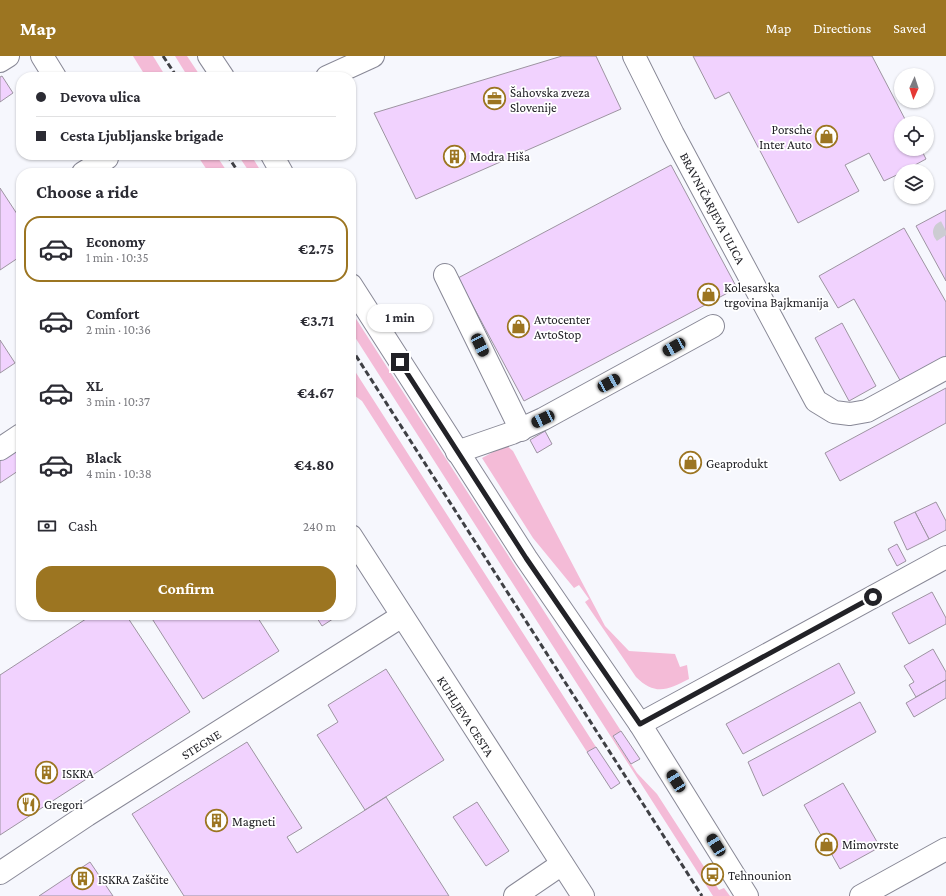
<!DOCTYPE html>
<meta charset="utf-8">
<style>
body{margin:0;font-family:"Crimson Pro",serif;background:#f2f2f3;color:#2b2b33;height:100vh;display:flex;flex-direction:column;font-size:15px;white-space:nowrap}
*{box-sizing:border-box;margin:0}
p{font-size:13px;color:#7c7c81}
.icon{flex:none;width:22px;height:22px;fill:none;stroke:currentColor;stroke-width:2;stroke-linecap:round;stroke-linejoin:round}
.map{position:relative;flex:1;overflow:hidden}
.sheet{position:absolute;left:16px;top:112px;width:340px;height:452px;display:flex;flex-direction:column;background:#fff;border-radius:16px;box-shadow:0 1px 3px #0004}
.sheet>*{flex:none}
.hud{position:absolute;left:16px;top:16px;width:340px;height:88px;border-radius:16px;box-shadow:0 1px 3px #0004;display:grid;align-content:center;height:88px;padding:0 20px;background:#fff}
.needle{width:26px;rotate:183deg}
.buttons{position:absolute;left:894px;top:12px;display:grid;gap:8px}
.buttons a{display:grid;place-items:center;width:40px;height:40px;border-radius:50%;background:#fff;box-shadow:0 1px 3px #0004;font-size:20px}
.end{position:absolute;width:18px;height:18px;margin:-9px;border:5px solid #222227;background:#fff;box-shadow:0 0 0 2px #fff}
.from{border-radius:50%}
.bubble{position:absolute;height:28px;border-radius:14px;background:#fff;box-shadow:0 1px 3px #0004;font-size:13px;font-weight:700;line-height:28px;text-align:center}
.car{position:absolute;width:12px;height:24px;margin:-12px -6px;border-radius:5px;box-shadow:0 0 3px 1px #0007;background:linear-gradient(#222 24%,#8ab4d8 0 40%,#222 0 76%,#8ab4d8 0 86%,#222 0)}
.hud b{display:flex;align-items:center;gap:14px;height:38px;font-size:15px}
.hud b+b{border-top:1px solid #e1e1e2}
.hud i{width:10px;height:10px;background:#2b2b33}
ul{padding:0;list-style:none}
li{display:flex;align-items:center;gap:12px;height:66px;margin:0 8px 6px;padding:0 12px;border:2px solid transparent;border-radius:16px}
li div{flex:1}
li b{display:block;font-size:15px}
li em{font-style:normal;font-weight:700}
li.active{border-color:#9c7521}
li>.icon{width:36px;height:36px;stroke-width:1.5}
h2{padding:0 20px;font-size:18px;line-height:48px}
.pay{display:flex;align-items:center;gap:10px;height:44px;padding:0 20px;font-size:15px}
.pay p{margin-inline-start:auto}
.action{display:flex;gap:8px;margin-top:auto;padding:8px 20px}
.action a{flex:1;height:46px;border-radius:16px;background:#9c7521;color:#fff;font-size:16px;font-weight:700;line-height:46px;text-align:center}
header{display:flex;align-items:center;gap:24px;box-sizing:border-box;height:56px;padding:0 20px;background:#9c7521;color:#fff}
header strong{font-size:19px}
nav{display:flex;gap:22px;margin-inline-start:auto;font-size:14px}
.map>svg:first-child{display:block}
.green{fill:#f4bbd7}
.building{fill:#f1d2fe;stroke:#9d94a1}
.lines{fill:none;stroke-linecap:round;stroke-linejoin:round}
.minor-tunnel{stroke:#ccccd2;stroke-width:22;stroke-dasharray:22 11;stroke-linecap:butt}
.minor-casing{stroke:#888896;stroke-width:24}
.minor{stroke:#fff;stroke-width:22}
.rail{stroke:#3f4045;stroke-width:3;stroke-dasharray:6 3;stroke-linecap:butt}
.route{stroke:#222227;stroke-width:5}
.labels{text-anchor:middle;stroke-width:3.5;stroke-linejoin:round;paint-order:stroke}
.poi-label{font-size:13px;fill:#222227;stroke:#fff;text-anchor:start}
.street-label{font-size:13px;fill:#222227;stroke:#fff}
</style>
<header>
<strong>Map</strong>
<nav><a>Map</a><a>Directions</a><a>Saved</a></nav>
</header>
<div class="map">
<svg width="946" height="840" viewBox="0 0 946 840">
<rect width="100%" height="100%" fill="#f6f7fd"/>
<g class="green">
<polygon points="133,0 153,0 166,21 146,21"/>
<polygon points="175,0 187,0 201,21 188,21"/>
<polygon points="197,99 216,99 228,117 209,117"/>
<polygon points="238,99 251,99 262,117 250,117"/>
<polygon points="351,255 621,675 613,681 637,717 657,738 719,834 724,832 730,840 713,840 351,275"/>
<polygon points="351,309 596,691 587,696 362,345 351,337"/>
<path d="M506,389L513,395L605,570L629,595L675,598L680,611L687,609L689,623C668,634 655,640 636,621L585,546L589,543L579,529L574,532L533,482L482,402Z"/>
</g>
<g class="building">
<polygon points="562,0 596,0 621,53 416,143 374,57"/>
<polygon points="693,0 872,0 907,67 901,67 901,93 921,93 926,103 904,115 901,115 901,117 884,125 869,97 845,109 859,135 798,167 729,36 715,43"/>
<polygon points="2,20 13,37 0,46 0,21"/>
<polygon points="671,109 737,232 524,345 458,222"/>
<polygon points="0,132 21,164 21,200 0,214"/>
<polygon points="946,154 946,225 916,170"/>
<polygon points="904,172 946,246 946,301 901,326 854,243 838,252 819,220"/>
<polygon points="842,267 876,330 849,345 815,282"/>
<polygon points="0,284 15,307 0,317"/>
<polygon points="946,332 946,367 840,425 825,397"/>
<polygon points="545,375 552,388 537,397 530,384"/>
<polygon points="21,390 21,413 0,427 0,403"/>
<polygon points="936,446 946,465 946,474 929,483 915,456"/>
<polygon points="915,456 929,483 907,494 894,466"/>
<polygon points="897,488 906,505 897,510 888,493"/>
<polygon points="932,536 946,562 946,568 909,588 892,557"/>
<polygon points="92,559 126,559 190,656 0,779 0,619"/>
<polygon points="154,559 256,559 279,595 203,643 151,561"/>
<polygon points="315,559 339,559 322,570"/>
<polygon points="933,593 946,616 946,624 916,641 909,629 914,626 904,610"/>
<polygon points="839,607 855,637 743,698 726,668"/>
<polygon points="386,613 444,704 365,754 317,679 338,666 328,649"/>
<polygon points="946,624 946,642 914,661 906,647"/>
<polygon points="860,646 876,676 763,740 748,706"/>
<polygon points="621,675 640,703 631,708 613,680"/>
<polygon points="247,686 302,772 287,781 297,797 386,741 449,840 184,840 132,758"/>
<polygon points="596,691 620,727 611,733 587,696"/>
<polygon points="843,727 880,791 840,813 804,749"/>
<polygon points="477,746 509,795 486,810 453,761"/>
<polygon points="90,806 113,840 39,840"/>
</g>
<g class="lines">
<polyline class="minor-tunnel" points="946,175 944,176 946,179"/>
<defs>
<g id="minor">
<polyline points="42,0 55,21"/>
<polyline points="209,0 223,21"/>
<polyline points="634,0 673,78 816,345 834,356 850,358 867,355 946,312"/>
<polyline points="0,5 8,0"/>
<polyline points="327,21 373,0"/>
<polyline points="272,99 282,117"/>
<polyline points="83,117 107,102"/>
<polyline points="445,219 521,374"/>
<polyline points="351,229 526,502 640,668 747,840"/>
<polyline points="0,393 21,379"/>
<polyline points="457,396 512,377 543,363 713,270"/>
<polyline points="351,480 583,840"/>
<polyline points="640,668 946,501"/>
<polyline points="0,817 87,759 402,560"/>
<polyline points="515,840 562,808"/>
<polyline points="861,840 946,793"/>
</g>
</defs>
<use href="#minor" class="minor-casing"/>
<use href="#minor" class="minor"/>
<g class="rail">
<polyline points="163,0 177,21"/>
<polyline points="227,99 239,117"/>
<polyline points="351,292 702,840"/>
</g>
</g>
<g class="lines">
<polyline class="route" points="400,306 526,502 640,668 873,541"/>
</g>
<defs>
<symbol id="office-ring" viewBox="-11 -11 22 22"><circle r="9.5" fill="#fff" stroke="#9c7521" stroke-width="1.5"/><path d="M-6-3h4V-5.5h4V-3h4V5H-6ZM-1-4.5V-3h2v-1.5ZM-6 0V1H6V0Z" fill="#9c7521"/></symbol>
<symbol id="shop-ring" viewBox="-11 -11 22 22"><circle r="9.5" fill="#fff" stroke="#9c7521" stroke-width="1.5"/><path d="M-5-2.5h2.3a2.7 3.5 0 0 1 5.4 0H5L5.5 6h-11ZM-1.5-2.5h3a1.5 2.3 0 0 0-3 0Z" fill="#9c7521"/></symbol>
<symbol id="building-ring" viewBox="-11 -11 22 22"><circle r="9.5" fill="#fff" stroke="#9c7521" stroke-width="1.5"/><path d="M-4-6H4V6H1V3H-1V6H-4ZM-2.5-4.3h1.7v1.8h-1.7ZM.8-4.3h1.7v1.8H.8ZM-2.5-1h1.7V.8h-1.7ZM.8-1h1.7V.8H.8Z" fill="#9c7521"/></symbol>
<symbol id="restaurant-ring" viewBox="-11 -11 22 22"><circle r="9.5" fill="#fff" stroke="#9c7521" stroke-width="1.5"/><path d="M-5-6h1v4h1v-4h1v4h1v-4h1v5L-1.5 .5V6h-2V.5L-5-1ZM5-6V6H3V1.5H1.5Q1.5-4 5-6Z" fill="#9c7521"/></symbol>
<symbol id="bus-ring" viewBox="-11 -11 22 22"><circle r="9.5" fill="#fff" stroke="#9c7521" stroke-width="1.5"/><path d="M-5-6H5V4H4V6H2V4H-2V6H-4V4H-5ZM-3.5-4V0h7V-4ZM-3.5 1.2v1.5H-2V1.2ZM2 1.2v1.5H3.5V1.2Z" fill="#9c7521"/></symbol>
</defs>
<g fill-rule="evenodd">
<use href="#office-ring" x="482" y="30" width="25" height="25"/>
<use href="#shop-ring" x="814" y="68" width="25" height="25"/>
<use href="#building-ring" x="442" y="88" width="25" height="25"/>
<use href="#shop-ring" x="696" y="226" width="25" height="25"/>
<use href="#shop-ring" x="506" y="258" width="25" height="25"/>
<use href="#shop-ring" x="678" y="394" width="25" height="25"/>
<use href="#building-ring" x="34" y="704" width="25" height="25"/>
<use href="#restaurant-ring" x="16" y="736" width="25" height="25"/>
<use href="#building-ring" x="204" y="752" width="25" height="25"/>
<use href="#shop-ring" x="814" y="776" width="25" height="25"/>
<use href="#bus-ring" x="700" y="806" width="25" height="25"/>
<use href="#building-ring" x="70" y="810" width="25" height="25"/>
</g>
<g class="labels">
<g class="poi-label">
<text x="510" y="41">Šahovska zveza<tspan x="510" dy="15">Slovenije</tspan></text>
<text x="812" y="78" text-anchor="end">Porsche<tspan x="812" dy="15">Inter Auto</tspan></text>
<text x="470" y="105">Modra Hiša</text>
<text x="724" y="236">Kolesarska<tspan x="724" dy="15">trgovina Bajkmanija</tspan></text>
<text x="534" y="268">Avtocenter<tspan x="534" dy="15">AvtoStop</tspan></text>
<text x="706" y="412">Geaprodukt</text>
<text x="62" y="722">ISKRA</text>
<text x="44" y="753">Gregori</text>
<text x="232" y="770">Magneti</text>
<text x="842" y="793">Mimovrste</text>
<text x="728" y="824">Tehnounion</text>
<text x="98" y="828">ISKRA Zaščite</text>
</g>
<g class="street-label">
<text transform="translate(713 152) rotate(62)" y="5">BRAVNIČARJEVA ULICA</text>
<text transform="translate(466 660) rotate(57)" y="5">KUHLJEVA CESTA</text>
<text transform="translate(201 688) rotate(-32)" y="5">STEGNE</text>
</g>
</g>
</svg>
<div class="buttons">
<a><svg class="needle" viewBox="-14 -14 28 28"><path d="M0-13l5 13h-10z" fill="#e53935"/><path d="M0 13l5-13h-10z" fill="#7c7c81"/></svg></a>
<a><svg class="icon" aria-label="locate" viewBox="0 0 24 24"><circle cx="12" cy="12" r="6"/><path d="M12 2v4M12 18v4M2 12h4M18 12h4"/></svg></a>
<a><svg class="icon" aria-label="layers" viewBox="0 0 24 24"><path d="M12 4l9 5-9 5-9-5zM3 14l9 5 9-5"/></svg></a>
</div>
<i class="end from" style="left:873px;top:541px"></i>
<i class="end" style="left:400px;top:306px"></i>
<div class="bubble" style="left:367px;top:248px;width:66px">1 min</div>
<i class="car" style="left:480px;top:289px;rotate:154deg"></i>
<i class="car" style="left:674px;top:291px;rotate:241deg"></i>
<i class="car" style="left:609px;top:327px;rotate:61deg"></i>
<i class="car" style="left:543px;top:363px;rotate:245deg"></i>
<i class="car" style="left:676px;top:725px;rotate:328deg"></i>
<i class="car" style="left:716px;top:789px;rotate:328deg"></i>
<div class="hud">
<b><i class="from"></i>Devova ulica</b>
<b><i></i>Cesta Ljubljanske brigade</b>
</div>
<section class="sheet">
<h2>Choose a ride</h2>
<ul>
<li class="active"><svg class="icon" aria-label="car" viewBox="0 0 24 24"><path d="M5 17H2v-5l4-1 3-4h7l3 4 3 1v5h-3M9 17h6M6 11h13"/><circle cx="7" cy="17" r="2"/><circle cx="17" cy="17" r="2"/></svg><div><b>Economy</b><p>1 min · 10:35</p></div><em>€2.75</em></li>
<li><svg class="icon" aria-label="car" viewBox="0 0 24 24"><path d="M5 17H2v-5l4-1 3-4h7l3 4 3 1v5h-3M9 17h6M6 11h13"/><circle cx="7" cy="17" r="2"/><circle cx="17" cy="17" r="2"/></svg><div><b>Comfort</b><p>2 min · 10:36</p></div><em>€3.71</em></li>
<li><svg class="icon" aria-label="car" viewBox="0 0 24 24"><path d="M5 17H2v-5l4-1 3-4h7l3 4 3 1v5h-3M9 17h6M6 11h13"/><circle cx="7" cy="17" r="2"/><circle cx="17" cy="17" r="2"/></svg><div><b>XL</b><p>3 min · 10:37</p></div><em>€4.67</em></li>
<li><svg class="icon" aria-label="car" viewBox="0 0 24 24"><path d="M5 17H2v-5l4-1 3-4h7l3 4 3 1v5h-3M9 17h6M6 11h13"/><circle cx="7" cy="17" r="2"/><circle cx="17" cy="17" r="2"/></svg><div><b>Black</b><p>4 min · 10:38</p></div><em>€4.80</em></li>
</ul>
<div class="pay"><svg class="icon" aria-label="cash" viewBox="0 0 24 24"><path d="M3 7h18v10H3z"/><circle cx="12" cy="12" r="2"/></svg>Cash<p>240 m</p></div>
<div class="action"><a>Confirm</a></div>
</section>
</div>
